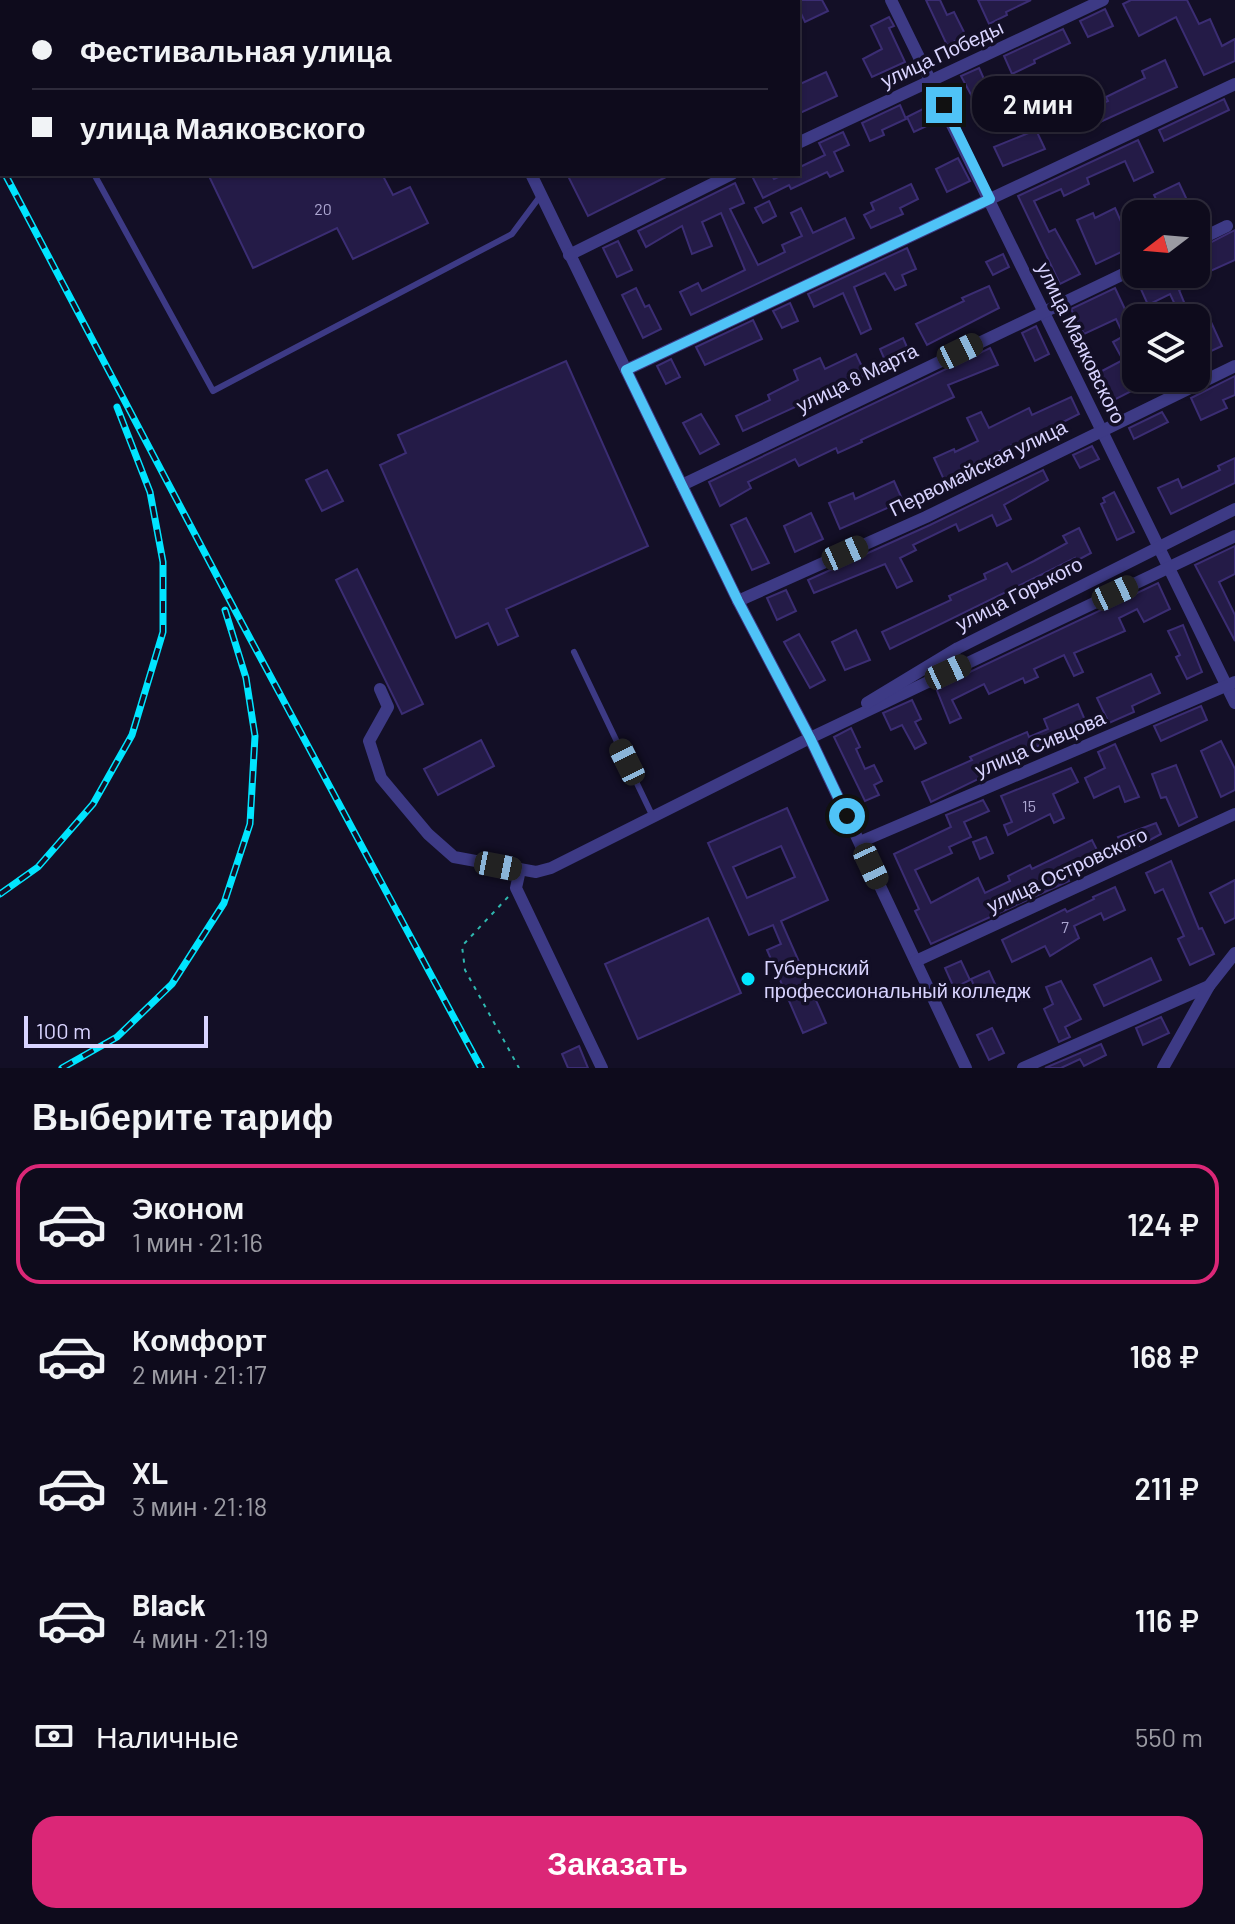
<!DOCTYPE html>
<html lang="ru">
<meta charset="utf-8">
<style>
body{margin:0;font-family:Barlow,sans-serif;background:#171425;color:#f1f3f6;height:100vh;display:flex;flex-direction:column;font-size:30px;white-space:nowrap}
*{box-sizing:border-box;margin:0}
p{font-size:26px;color:#9b9ba3}
.icon{flex:none;width:44px;height:44px;fill:none;stroke:currentColor;stroke-width:2;stroke-linecap:round;stroke-linejoin:round}
.map{position:relative;height:1068px;overflow:hidden}
.drawer{display:flex;flex-direction:column;background:#0e0b1c;flex:1}
.drawer>*{flex:none}
.banner{position:absolute;left:0px;top:0px;width:800px;height:176px;box-shadow:0 2px 6px #0004,0 0 0 2px #2e2b3b;display:grid;align-content:center;height:176px;padding:0 32px;background:#0e0b1c}
.needle{width:52px;rotate:254deg}
.buttons{position:absolute;left:1122px;top:200px;display:grid;gap:16px}
.buttons a{display:grid;place-items:center;width:88px;height:88px;border-radius:16px;background:#0e0b1c;box-shadow:0 2px 6px #0004,0 0 0 2px #2e2b3b;font-size:40px}
.scale{position:absolute;left:24px;bottom:20px;width:184px;box-sizing:border-box;padding-left:8px;border:4px solid #d9d4ff;border-top:0;font-size:22px;line-height:28px;white-space:nowrap;color:#d9d4ff;-webkit-text-stroke:6px #130f26;paint-order:stroke}
.end{position:absolute;width:36px;height:36px;margin:-18px;border:10px solid #4fc3f7;background:#111;box-shadow:0 0 0 4px #111}
.from{border-radius:50%}
.bubble{position:absolute;height:56px;border-radius:24px;background:#0e0b1c;box-shadow:0 2px 6px #0004,0 0 0 2px #2e2b3b;font-size:26px;font-weight:600;line-height:56px;text-align:center}
.car{position:absolute;width:24px;height:48px;margin:-24px -12px;border-radius:10px;box-shadow:0 0 6px 2px #0007;background:linear-gradient(#222 24%,#8ab4d8 0 40%,#222 0 76%,#8ab4d8 0 86%,#222 0)}
.banner b{display:flex;align-items:center;gap:28px;height:76px;font-size:30px}
.banner b+b{border-top:2px solid #2e2b3b}
.banner i{width:20px;height:20px;background:#f1f3f6}
ul{padding:0;list-style:none}
li{display:flex;align-items:center;gap:24px;height:120px;margin:0 16px 12px;padding:0 16px;border:4px solid transparent;border-radius:24px}
li div{flex:1}
li b{display:block;font-size:30px}
li em{font-style:normal;font-weight:600}
li.current{border-color:#db2777}
li>.icon{width:72px;height:72px;stroke-width:1.5}
h2{padding:0 32px;font-size:36px;line-height:96px}
.pay{display:flex;align-items:center;gap:20px;height:88px;padding:0 32px;font-size:30px}
.pay p{margin-inline-start:auto}
.button{display:flex;gap:16px;margin-top:auto;padding:16px 32px}
.button a{flex:1;height:92px;border-radius:24px;background:#db2777;color:#fff;font-size:32px;font-weight:600;line-height:92px;text-align:center}
.map>svg:first-child{display:block}
.building{fill:#241b47;stroke:#3b2d73;stroke-width:2;fill-rule:evenodd}
.lines{fill:none;stroke-linecap:round;stroke-linejoin:round}
.path{stroke:#2fb8b0;stroke-width:2;stroke-dasharray:4 6;stroke-linecap:butt}
.service{stroke:#3d3a85;stroke-width:6}
.minor{stroke:#3d3a85;stroke-width:12}
.rail-casing{stroke:#00e5ff;stroke-width:7}
.rail{stroke:#130f26;stroke-width:4;stroke-dasharray:12;stroke-linecap:butt}
.route{stroke:#4fc3f7;stroke-width:10}
.poi-dot{fill:#00e5ff;stroke:#130f26;stroke-width:3}
.labels{text-anchor:middle;stroke-width:7;stroke-linejoin:round;paint-order:stroke}
.number-label{font-size:16px;fill:#aca6d1}
.street-label{font-size:20px;fill:#d9d4ff;stroke:#130f26}
.poi-label{font-size:20px;fill:#d9d4ff;stroke:#130f26;text-anchor:start}
</style>
<div class="map">
<svg width="1235" height="1068" viewBox="0 0 1235 1068">
<rect width="100%" height="100%" fill="#130f26"/>
<g class="building">
<polygon points="801,0 822,0 828,11 805,22 798,7 797,2"/>
<polygon points="926,0 940,0 947,15 954,12 966,36 947,45"/>
<polygon points="978,0 1031,0 1006,12 1007,15 989,24"/>
<polygon points="1131,0 1187,0 1199,24 1210,19 1222,46 1235,39 1235,61 1204,75 1176,17 1139,36 1123,4"/>
<polygon points="1105,9 1113,26 1088,37 1080,21"/>
<polygon points="889,17 894,26 889,28 905,62 872,77 863,59 882,49 871,26"/>
<polygon points="1063,29 1070,43 1034,60 1035,63 1012,74 1004,56"/>
<polygon points="1165,60 1177,87 1085,129 1078,114 1108,101 1106,97 1145,78 1142,71"/>
<polygon points="979,68 999,112 984,119 961,76"/>
<polygon points="826,72 837,96 798,114 798,85"/>
<polygon points="1224,99 1229,110 1164,141 1159,130"/>
<polygon points="900,105 906,119 882,130 884,135 870,141 862,123"/>
<polygon points="927,107 935,122 914,132 907,117"/>
<polygon points="1036,130 1045,149 1003,166 994,147"/>
<polygon points="843,132 849,145 834,152 843,171 830,177 827,172 791,189 789,185 763,198 751,174 771,174 774,179 785,174 798,174 798,168 825,155 819,143"/>
<polygon points="1138,140 1153,172 1134,181 1125,161 1087,178 1089,184 1064,196 1061,189 1034,201 1049,232 1055,229 1080,274 1060,284 1018,196"/>
<polygon points="958,158 970,181 947,192 936,169"/>
<polygon points="208,174 382,174 393,195 410,187 428,223 353,259 337,228 253,268"/>
<polygon points="567,174 672,174 588,216"/>
<polygon points="735,183 744,203 730,209 758,265 785,252 782,245 802,236 791,213 801,208 813,233 845,218 854,238 691,315 680,292 698,283 702,291 745,270 721,213 702,222 712,246 692,254 682,226 646,247 638,231"/>
<polygon points="1179,183 1187,200 1162,212 1154,195"/>
<polygon points="911,184 918,199 900,208 903,214 871,228 864,215 874,210 871,203"/>
<polygon points="769,201 776,216 763,223 755,208"/>
<polygon points="1115,208 1126,233 1136,228 1136,245 1096,264 1077,220 1093,213 1095,218"/>
<polygon points="1235,230 1235,260 1206,273 1196,250"/>
<polygon points="618,241 632,270 617,277 603,248"/>
<polygon points="907,248 916,269 902,275 906,285 895,290 885,273 854,287 871,329 861,334 843,293 814,307 808,294"/>
<polygon points="1003,254 1009,267 993,275 986,262"/>
<polygon points="1142,274 1194,274 1198,282 1179,290 1186,307 1178,311 1170,294 1148,305 1136,278"/>
<polygon points="989,286 999,308 927,345 916,324 964,301 962,298"/>
<polygon points="636,288 645,307 649,305 661,329 643,338 622,295"/>
<polygon points="1115,288 1131,322 1136,319 1136,344 1130,347 1136,359 1136,378 1175,378 1152,389 1149,382 1114,400 1100,372 1123,360 1113,342 1124,336 1116,319 1084,334 1071,309"/>
<polygon points="790,303 798,321 782,328 773,311"/>
<polygon points="753,320 762,339 705,365 696,347"/>
<polygon points="1211,322 1222,346 1196,358 1196,330"/>
<polygon points="1036,326 1049,354 1035,361 1022,333"/>
<polygon points="903,338 910,354 887,365 880,349"/>
<polygon points="990,348 998,365 948,385 954,397 861,440 862,442 838,453 836,448 799,466 795,459 748,482 751,488 720,506 709,482"/>
<polygon points="856,354 866,375 835,390 838,396 812,409 808,401 743,431 736,416 770,400 768,395 798,380 794,370 820,358 825,369"/>
<polygon points="671,359 680,377 666,384 657,366"/>
<polygon points="566,361 648,546 506,609 518,636 498,645 488,623 456,638 380,465 406,453 398,435"/>
<polygon points="1235,376 1235,395 1223,400 1227,408 1201,420 1191,398"/>
<polygon points="1071,397 1079,414 1041,433 1043,437 1019,449 1016,443 963,469 965,473 945,482 934,458 954,449 955,452 978,441 967,418 981,412 989,428 1029,408 1032,415"/>
<polygon points="1162,412 1168,422 1134,439 1129,428"/>
<polygon points="701,414 719,444 700,454 683,423"/>
<polygon points="1092,446 1099,459 1080,468 1073,455"/>
<polygon points="1235,458 1235,483 1171,514 1158,488 1178,479 1182,488 1220,470 1218,466"/>
<polygon points="327,470 343,501 322,511 306,480"/>
<polygon points="1043,470 1048,480 1004,505 1011,519 997,526 992,515 959,531 956,524 913,545 916,550 900,558 912,581 897,588 885,564 814,593 808,580 930,525"/>
<polygon points="894,481 903,501 840,529 829,503 853,493 855,499"/>
<polygon points="1114,492 1134,532 1117,540 1101,504 1105,502 1103,498"/>
<polygon points="811,513 823,539 795,552 784,526"/>
<polygon points="746,518 769,563 752,570 731,525"/>
<polygon points="1079,528 1091,553 1076,561 1075,558 890,649 882,632 951,600 949,596 986,579 984,574 1007,563 1012,572 1034,561 1067,543 1063,536"/>
<polygon points="1235,546 1235,574 1219,582 1235,615 1235,641 1195,565"/>
<polygon points="357,569 423,704 402,714 336,580"/>
<polygon points="1158,583 1170,609 1144,622 1137,609 1119,618 1125,631 1074,653 1083,672 1074,676 1064,655 1034,669 1038,677 1025,683 1023,678 989,694 984,684 952,700 961,718 950,723 936,688"/>
<polygon points="786,590 796,611 777,620 767,598"/>
<polygon points="1183,625 1202,672 1187,679 1176,657 1180,655 1168,631"/>
<polygon points="856,630 870,660 845,670 832,642"/>
<polygon points="799,634 825,680 810,688 784,642"/>
<polygon points="1151,674 1160,693 1132,706 1134,712 1109,723 1097,698"/>
<polygon points="912,700 921,719 915,722 926,743 915,749 902,725 891,730 883,713"/>
<polygon points="1078,704 1088,727 1054,743 1053,739 1034,748 1036,751 931,802 922,782 972,760 970,757 997,745 1027,732 1029,737 1048,729 1044,719"/>
<polygon points="1201,706 1207,720 1161,741 1154,726"/>
<polygon points="851,728 860,747 856,749 865,769 874,765 882,781 874,785 879,795 865,801 834,737"/>
<polygon points="481,740 494,766 438,795 424,769"/>
<polygon points="1221,741 1235,769 1235,790 1221,797 1201,751"/>
<polygon points="1115,744 1139,797 1125,802 1119,786 1094,798 1085,778 1105,768 1098,752"/>
<polygon points="1176,765 1197,817 1179,826 1166,797 1161,798 1152,774"/>
<polygon points="1071,768 1078,782 1053,794 1064,818 1054,823 1050,814 1008,835 1004,825 1012,822 1001,796"/>
<polygon points="983,800 989,811 964,822 971,837 949,847 952,853 915,870 931,903 978,878 985,893 1010,881 1008,876 1030,865 1032,869 1092,840 1103,862 1068,879 1069,881 931,944 915,911 919,909 894,854 951,827 946,815"/>
<path d="M787,808L828,900L781,921L826,1023L803,1033L767,950L781,944L773,925L749,935L708,843ZM781,846L795,877L747,898L733,867Z"/>
<polygon points="1156,823 1161,834 1126,853 1118,837"/>
<polygon points="986,837 993,853 980,859 973,842"/>
<polygon points="1171,861 1199,929 1202,928 1214,954 1190,965 1178,939 1184,936 1163,889 1155,893 1146,873"/>
<polygon points="1235,880 1235,918 1225,923 1210,893"/>
<polygon points="1115,887 1125,910 1104,920 1101,913 1074,926 1079,938 1050,956 1045,946 1012,962 1002,940 1065,909 1067,912 1094,899 1093,897"/>
<polygon points="708,918 741,993 638,1039 605,964"/>
<polygon points="1151,958 1161,980 1104,1006 1094,985"/>
<polygon points="961,961 970,980 954,988 945,968"/>
<polygon points="989,971 995,984 977,992 971,979"/>
<polygon points="1061,981 1081,1019 1065,1027 1070,1037 1059,1042 1044,1009 1053,1004 1046,987"/>
<polygon points="1161,1017 1169,1033 1143,1045 1136,1028"/>
<polygon points="992,1028 1004,1053 989,1060 977,1035"/>
<polygon points="1101,1044 1106,1055 1084,1066 1080,1059 1061,1068 1045,1068"/>
<polygon points="579,1046 588,1068 568,1068 562,1054"/>
</g>
<g class="lines">
<polyline class="path" points="508,897 462,946 465,970 519,1068"/>
<g class="service">
<polyline points="0,3 2,6"/>
<polyline points="94,174 213,391 512,234 541,195"/>
<polyline points="574,652 653,817"/>
</g>
<g class="minor">
<polyline points="448,0 449,2"/>
<polyline points="891,0 1235,703"/>
<polyline points="486,2 490,0"/>
<polyline points="781,2 785,0"/>
<polyline points="798,143 1103,0"/>
<polyline points="531,174 738,601 810,738 966,1068"/>
<polyline points="1196,241 1227,226"/>
<polyline points="569,255 732,174"/>
<polyline points="626,370 1235,84"/>
<polyline points="682,485 1136,268"/>
<polyline points="738,601 926,517 1235,366"/>
<polyline points="380,689 388,707 369,741 381,778 428,834 454,857 536,872 551,868 810,738 1235,536"/>
<polyline points="867,703 958,648 1235,509"/>
<polyline points="860,842 1235,682"/>
<polyline points="520,870 516,888 602,1068"/>
<polyline points="916,961 1235,814"/>
<polyline points="1023,1068 1209,986"/>
<polyline points="1163,1068 1209,986 1235,953"/>
</g>
<defs>
<g id="rail">
<polyline points="5,174 237,614 481,1068"/>
<polyline points="0,894 38,867 93,804 132,735 163,632 163,562 150,492 117,407"/>
<polyline points="62,1068 117,1037 172,984 224,903 250,824 255,736 246,678 225,610"/>
</g>
</defs>
<use href="#rail" class="rail-casing"/>
<use href="#rail" class="rail"/>
</g>
<g class="lines">
<polyline class="route" points="847,816 810,738 738,601 626,370 990,199 944,105"/>
</g>
<circle class="poi-dot" cx="748" cy="979" r="8"/>
<g class="labels">
<g class="number-label">
<text x="323" y="215">20</text>
<text x="1029" y="812">15</text>
<text x="1065" y="933">7</text>
</g>
<g class="street-label">
<text transform="translate(942 54) rotate(-25)" y="7">улица Победы</text>
<text transform="translate(1081 343) rotate(64)" y="7">улица Маяковского</text>
<text transform="translate(857 378) rotate(-26)" y="7">улица 8 Марта</text>
<text transform="translate(978 468) rotate(-26)" y="7">Первомайская улица</text>
<text transform="translate(1019 594) rotate(-27)" y="7">улица Горького</text>
<text transform="translate(1040 744) rotate(-23)" y="7">улица Сивцова</text>
<text transform="translate(1067 870) rotate(-25)" y="7">улица Островского</text>
</g>
<g class="poi-label">
<text x="764" y="975">Губернский<tspan x="764" dy="23">профессиональный колледж</tspan></text>
</g>
</g>
</svg>
<div class="buttons">
<a><svg class="needle" viewBox="-14 -14 28 28"><path d="M0-13l5 13h-10z" fill="#e53935"/><path d="M0 13l5-13h-10z" fill="#9b9ba3"/></svg></a>
<a><svg class="icon" aria-label="layers" viewBox="0 0 24 24"><path d="M12 4l9 5-9 5-9-5zM3 14l9 5 9-5"/></svg></a>
</div>
<div class="scale">100 m</div>
<i class="end from" style="left:847px;top:816px"></i>
<i class="end" style="left:944px;top:105px"></i>
<div class="bubble" style="left:972px;top:76px;width:132px">2 мин</div>
<i class="car" style="left:960px;top:351px;rotate:64deg"></i>
<i class="car" style="left:845px;top:553px;rotate:66deg"></i>
<i class="car" style="left:1115px;top:593px;rotate:65deg"></i>
<i class="car" style="left:948px;top:672px;rotate:65deg"></i>
<i class="car" style="left:627px;top:762px;rotate:334deg"></i>
<i class="car" style="left:498px;top:866px;rotate:101deg"></i>
<i class="car" style="left:871px;top:866px;rotate:155deg"></i>
<div class="banner">
<b><i class="from"></i>Фестивальная улица</b>
<b><i></i>улица Маяковского</b>
</div>
</div>
<section class="drawer">
<h2>Выберите тариф</h2>
<ul>
<li class="current"><svg class="icon" aria-label="car" viewBox="0 0 24 24"><path d="M5 17H2v-5l4-1 3-4h7l3 4 3 1v5h-3M9 17h6M6 11h13"/><circle cx="7" cy="17" r="2"/><circle cx="17" cy="17" r="2"/></svg><div><b>Эконом</b><p>1 мин · 21:16</p></div><em>124 ₽</em></li>
<li><svg class="icon" aria-label="car" viewBox="0 0 24 24"><path d="M5 17H2v-5l4-1 3-4h7l3 4 3 1v5h-3M9 17h6M6 11h13"/><circle cx="7" cy="17" r="2"/><circle cx="17" cy="17" r="2"/></svg><div><b>Комфорт</b><p>2 мин · 21:17</p></div><em>168 ₽</em></li>
<li><svg class="icon" aria-label="car" viewBox="0 0 24 24"><path d="M5 17H2v-5l4-1 3-4h7l3 4 3 1v5h-3M9 17h6M6 11h13"/><circle cx="7" cy="17" r="2"/><circle cx="17" cy="17" r="2"/></svg><div><b>XL</b><p>3 мин · 21:18</p></div><em>211 ₽</em></li>
<li><svg class="icon" aria-label="car" viewBox="0 0 24 24"><path d="M5 17H2v-5l4-1 3-4h7l3 4 3 1v5h-3M9 17h6M6 11h13"/><circle cx="7" cy="17" r="2"/><circle cx="17" cy="17" r="2"/></svg><div><b>Black</b><p>4 мин · 21:19</p></div><em>116 ₽</em></li>
</ul>
<div class="pay"><svg class="icon" aria-label="cash" viewBox="0 0 24 24"><path d="M3 7h18v10H3z"/><circle cx="12" cy="12" r="2"/></svg>Наличные<p>550 m</p></div>
<div class="button"><a>Заказать</a></div>
</section>
